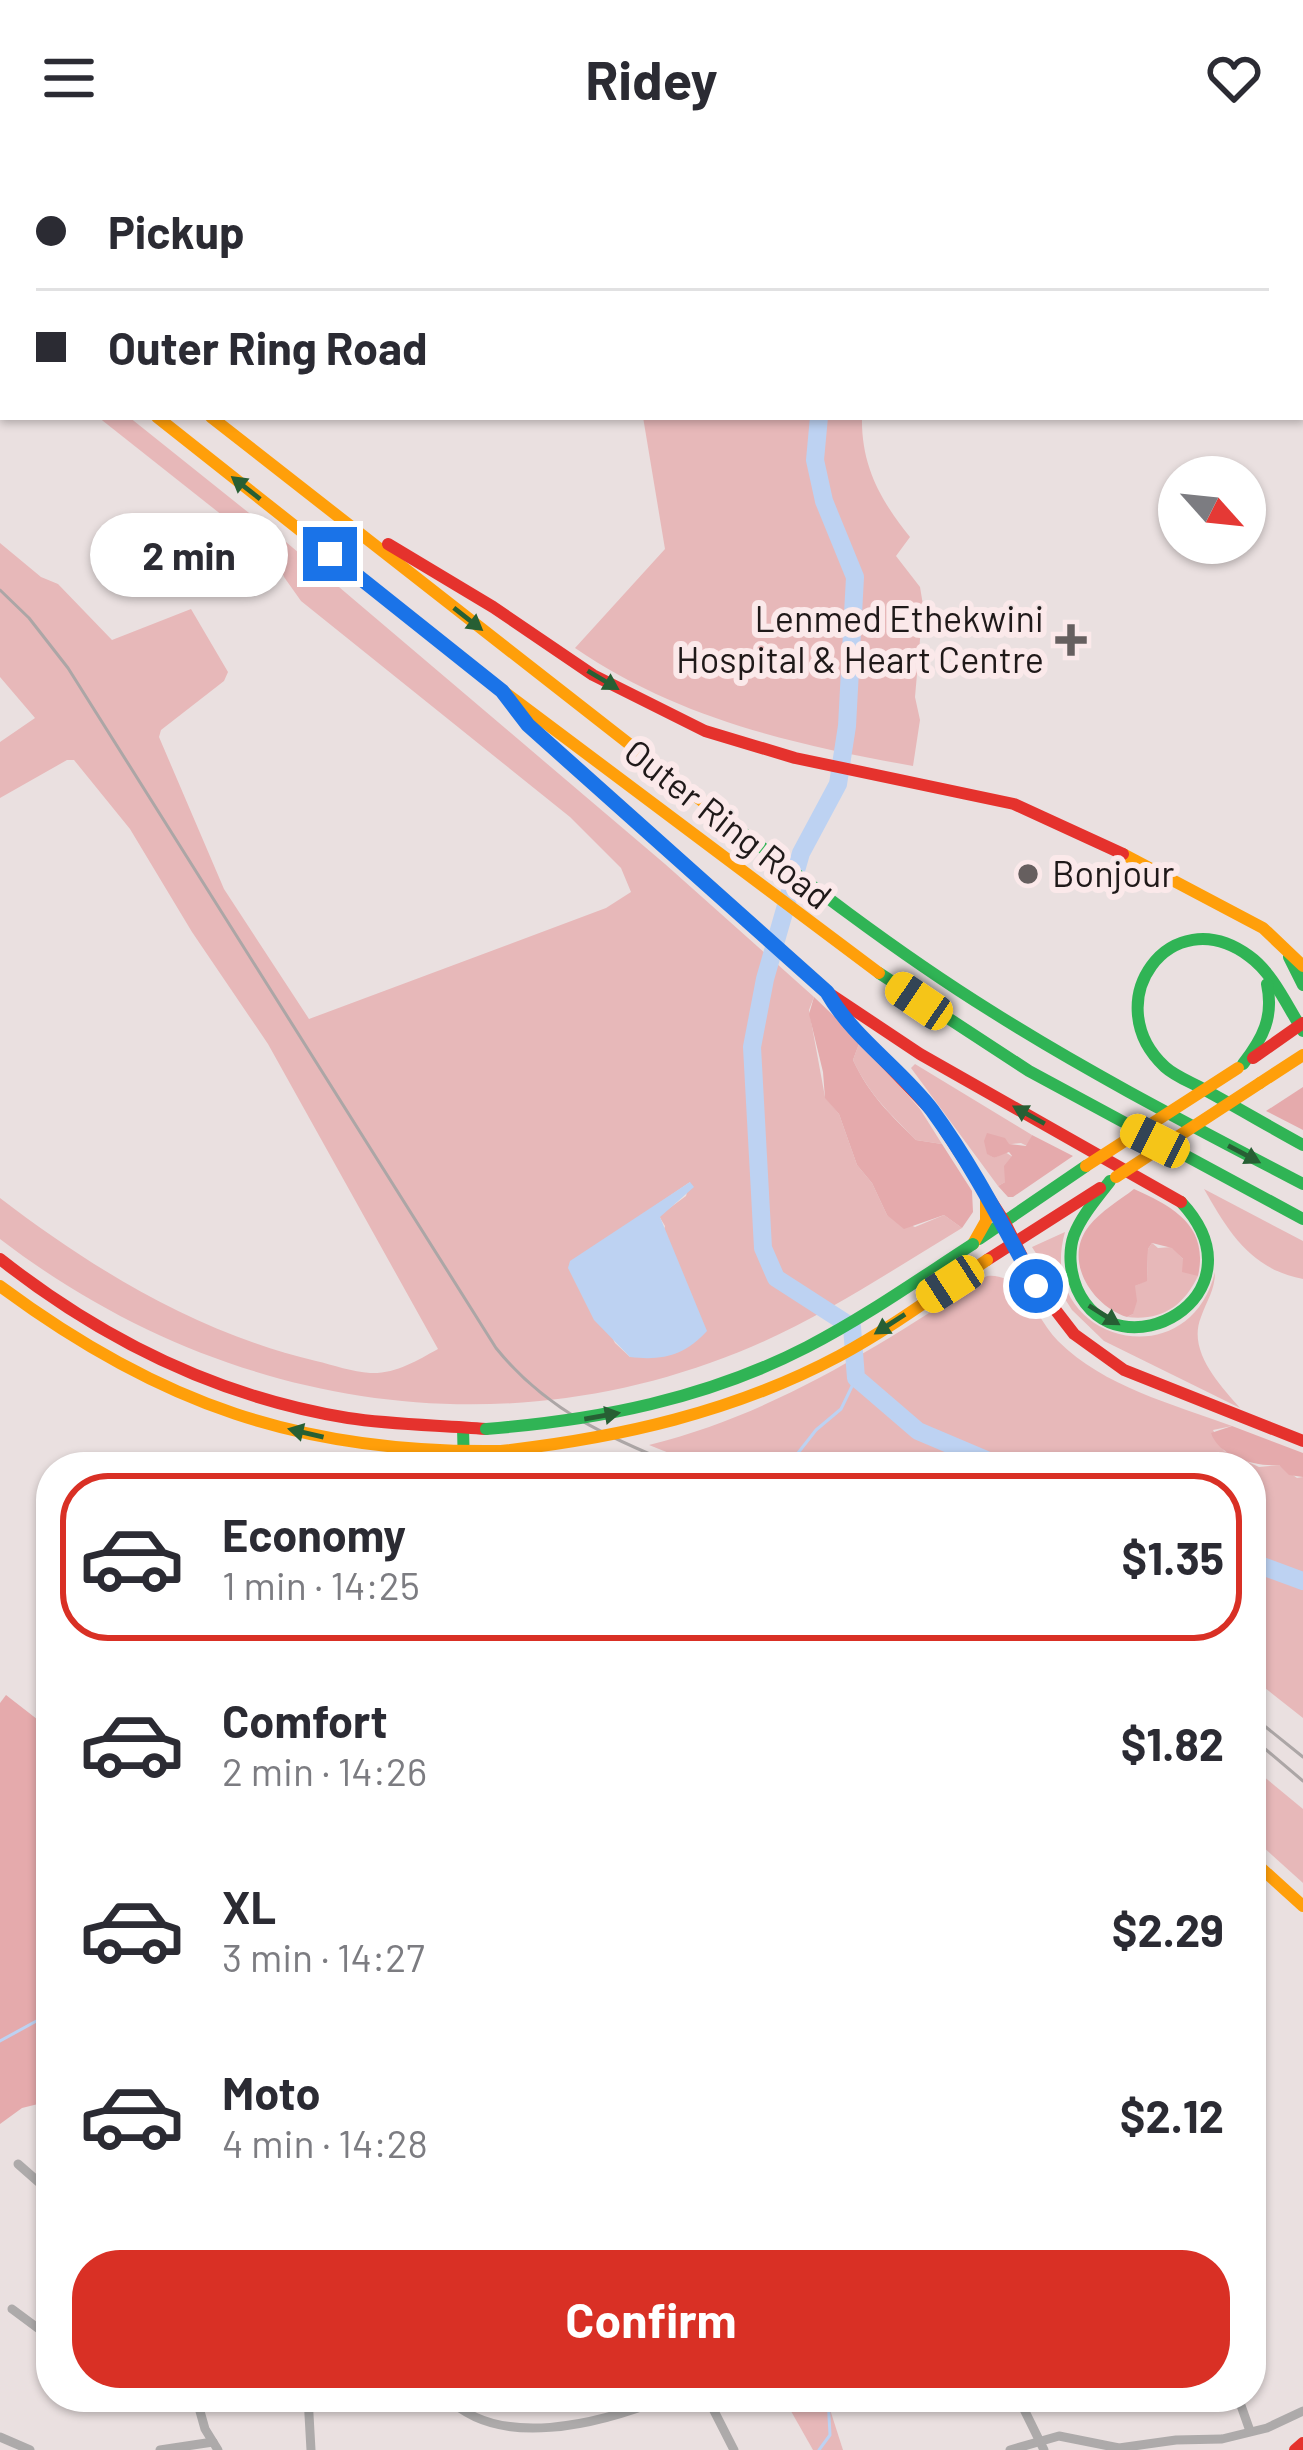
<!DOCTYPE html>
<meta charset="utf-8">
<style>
body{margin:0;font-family:Barlow,sans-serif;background:#f7f7f7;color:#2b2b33;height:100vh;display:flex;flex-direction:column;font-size:45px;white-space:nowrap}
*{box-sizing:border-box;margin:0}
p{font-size:39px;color:#7c7c81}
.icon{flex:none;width:66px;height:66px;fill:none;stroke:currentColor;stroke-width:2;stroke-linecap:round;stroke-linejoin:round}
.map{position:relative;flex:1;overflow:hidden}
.drawer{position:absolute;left:36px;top:1296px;width:1230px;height:960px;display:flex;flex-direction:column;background:#fff;border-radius:48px;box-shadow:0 3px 9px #0004}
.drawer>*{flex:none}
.guide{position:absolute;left:0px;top:0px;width:1305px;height:264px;box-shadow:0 3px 9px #0004;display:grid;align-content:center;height:264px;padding:0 36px;background:#fff}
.needle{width:78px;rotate:117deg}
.fabs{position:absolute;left:1158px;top:300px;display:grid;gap:24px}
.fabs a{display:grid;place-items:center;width:108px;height:108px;border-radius:50%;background:#fff;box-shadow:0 3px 9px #0004;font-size:60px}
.end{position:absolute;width:54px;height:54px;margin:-27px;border:15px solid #1a73e8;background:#fff;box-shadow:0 0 0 6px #fff}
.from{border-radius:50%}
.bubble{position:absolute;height:84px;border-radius:42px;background:#fff;box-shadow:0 3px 9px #0004;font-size:39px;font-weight:700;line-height:84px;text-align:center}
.car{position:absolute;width:36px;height:72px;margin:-36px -18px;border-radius:15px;box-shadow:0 0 9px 3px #0007;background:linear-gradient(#f5c518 24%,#345 0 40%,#f5c518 0 76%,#345 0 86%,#f5c518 0)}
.guide b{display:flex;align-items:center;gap:42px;height:114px;font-size:45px}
.guide b+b{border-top:3px solid #e1e1e2}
.guide i{width:30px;height:30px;background:#2b2b33}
ul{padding:21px 0 0;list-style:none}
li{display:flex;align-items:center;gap:36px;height:168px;margin:0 24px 18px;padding:0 12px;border:6px solid transparent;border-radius:48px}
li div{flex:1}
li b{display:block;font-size:45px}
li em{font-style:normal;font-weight:700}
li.on{border-color:#d93025}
li>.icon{width:108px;height:108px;stroke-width:1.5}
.button{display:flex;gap:24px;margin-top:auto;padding:24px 36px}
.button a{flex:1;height:138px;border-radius:48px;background:#d93025;color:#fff;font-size:48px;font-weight:700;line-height:138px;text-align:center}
header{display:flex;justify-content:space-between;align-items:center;height:156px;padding:0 36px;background:#fff;font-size:54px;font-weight:700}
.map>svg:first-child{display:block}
.green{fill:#e7b8b9;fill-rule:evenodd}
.forest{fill:#e5aaac}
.water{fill:#bdd2f2}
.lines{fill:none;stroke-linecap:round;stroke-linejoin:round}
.stream{stroke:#bdd2f2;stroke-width:3}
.river{stroke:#bdd2f2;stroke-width:18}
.street{stroke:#adaaaa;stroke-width:9}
.fast{stroke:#30b455;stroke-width:12}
.slow{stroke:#ff9f0a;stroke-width:12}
.jam{stroke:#e5322d;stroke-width:12}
.rail{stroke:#aca6a6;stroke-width:3}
.fast-bridge{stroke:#30b455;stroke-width:12}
.slow-bridge{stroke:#ff9f0a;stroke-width:12}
.oneway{fill:#275f34}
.route{stroke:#1a73e8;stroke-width:15}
.poi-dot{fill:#665f5f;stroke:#fbe9ea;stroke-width:4.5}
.labels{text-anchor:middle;stroke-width:12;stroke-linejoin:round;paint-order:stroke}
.poi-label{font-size:36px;fill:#1f1919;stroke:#fbe9ea;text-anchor:end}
.street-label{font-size:36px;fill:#1f1919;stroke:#fbe9ea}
</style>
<header><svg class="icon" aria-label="menu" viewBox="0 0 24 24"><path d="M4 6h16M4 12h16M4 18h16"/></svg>Ridey<svg class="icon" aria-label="heart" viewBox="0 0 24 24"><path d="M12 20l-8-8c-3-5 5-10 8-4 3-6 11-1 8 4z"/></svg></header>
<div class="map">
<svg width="1303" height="2294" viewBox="0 0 1303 2294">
<rect width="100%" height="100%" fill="#eae0e0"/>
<g class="green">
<polygon points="571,0 822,0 823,3 576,3"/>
<polygon points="98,261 129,261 269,373 261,390"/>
<path d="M643,261H862C861,309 880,344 910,381L896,400L920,431L923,449L915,541L920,564L913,610C792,588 679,563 575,492L665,393Z"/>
<path d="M286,386L665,708L814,841L809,854L825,941L839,958L857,1009L872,1027L887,1059L915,1071L944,1059L962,1072C889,1116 818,1164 739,1196C486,1298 213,1246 0,1083V1042C94,1114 200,1178 316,1205C333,1209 353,1216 370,1217C396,1218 416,1205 438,1193L268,888L192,776L130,673L74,604H67L0,642V586L35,562L0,521V387L41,421L58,428L112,484L191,453L228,516L224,525L161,574L159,581L224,733L309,863L606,752L631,736L621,712L570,661L301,445L284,421L277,402ZM690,1026L686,1040L659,1060L665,1070L630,1201L615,1187L574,1105Z"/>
<path d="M860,885L920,953L942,988L916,984C889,956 870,940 853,904Z"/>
<polygon points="915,908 1032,979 1027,990 1021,987 987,991 988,998 994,1002 1005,996 1013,1001 1005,1026 998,1030 911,912"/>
<path d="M1204,1033L1303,1085V1123C1251,1113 1229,1077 1204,1033Z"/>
<path d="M1065,1076C1034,1184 1188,1226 1215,1116C1215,1134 1207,1144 1201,1161C1187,1195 1220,1229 1240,1252L1104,1185L1072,1154L1032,1091Z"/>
<path d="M1152,1087L1158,1092L1172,1091L1198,1120C1183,1151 1161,1165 1127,1161L1133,1158L1135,1130L1147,1124L1148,1093Z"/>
<path d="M987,1120C1022,1116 1036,1163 1058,1185C1104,1231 1173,1248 1232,1270L1213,1274L1224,1295L1259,1311L1279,1309L1297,1322L1303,1321V1562L1251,1521V1311H704L649,1289C779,1256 876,1191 987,1120Z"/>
<polygon points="1251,1610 1303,1653 1303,1727 1251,1680"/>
<polygon points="783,2241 826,2241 843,2294 813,2294"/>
</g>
<g class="forest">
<path d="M814,841L860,885L853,904C870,940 889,957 916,984L942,988L972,1035L973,1056L962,1072L944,1059L904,1073L887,1059L872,1027L857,1009L839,958L825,942L823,916L809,858Z"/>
<polygon points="1303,931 1303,974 1266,955"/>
<polygon points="987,977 1005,982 1009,988 1026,990 1032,979 1073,1000 1013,1041 1008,1041 998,1030 1005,1026 1004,1010 1012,1000 1009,996 994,1002 987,998 984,985"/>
<path d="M1134,1033C1174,1051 1209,1070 1198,1120L1182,1116L1183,1103L1172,1092L1152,1087L1148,1093L1147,1125L1135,1130L1137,1145L1133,1158L1127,1161C1092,1150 1062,1104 1089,1070C1101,1055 1120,1044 1134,1033Z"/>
<path d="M1232,1270L1303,1297V1321L1289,1319L1279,1309C1256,1311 1219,1301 1211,1277Z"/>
<polygon points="6,1539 51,1574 51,1963 38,1948 22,1952 0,1968 0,1547"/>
</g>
<path class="water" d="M690,1026L694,1031L660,1061L707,1175C685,1199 663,1205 630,1201L594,1164L568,1112L570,1105Z"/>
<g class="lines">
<g class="stream">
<polyline points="787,1311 816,1274 841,1253 856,1222"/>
<polyline points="0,1885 51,1857"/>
<polyline points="819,2294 830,2279 828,2241"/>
</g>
<g class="river">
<polyline points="780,0 782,3"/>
<polyline points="819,261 815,304 824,345 855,421 847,570 838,628 801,697 765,823 752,891 763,1092 776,1122 852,1171 856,1222 861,1226 918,1275 1003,1311"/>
<polyline points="1251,1406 1303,1425"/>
</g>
<g class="street">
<polyline points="18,2008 51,2037"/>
<polyline points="12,2153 51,2182"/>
<polyline points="196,2241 205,2273 218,2294"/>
<polyline points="308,2241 311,2294"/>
<path d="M447,2241C498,2294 598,2269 667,2241"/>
<polyline points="707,2241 734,2294"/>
<polyline points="1018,2241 1044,2294"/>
<polyline points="1238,2241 1250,2275"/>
<polyline points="0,2281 30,2294"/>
<polyline points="160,2294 213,2286"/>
<polyline points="1010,2294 1059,2280 1119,2292 1176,2284 1222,2283 1267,2272 1303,2255"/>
</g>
<g class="fast">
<polyline points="0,96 3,99"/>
<path d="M711,652C802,723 893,794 991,855C1092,919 1198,973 1303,1028"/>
<polyline points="1289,801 1303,829"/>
<polyline points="879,817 1029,915 1303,1063"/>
<path d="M1303,875C1287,850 1273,817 1249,800C1170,742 1096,847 1165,911C1176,921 1193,927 1205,934C1238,952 1270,971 1303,989"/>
<path d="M1243,908C1263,882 1274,861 1267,828"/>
<path d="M1110,1025C1097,1042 1082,1059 1074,1079C1068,1096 1070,1116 1077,1133C1117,1222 1269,1140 1181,1046"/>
<polyline points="979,1083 1086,1010"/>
<polyline points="463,1272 464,1311"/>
</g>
<g class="slow">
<polyline points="0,137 3,139"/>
<polyline points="157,261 503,535 879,817"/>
<polyline points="211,261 711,652"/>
<polyline points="1123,698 1263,772 1303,810"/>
<polyline points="1260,927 1303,899"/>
<polyline points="973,1088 986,1065 986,1038"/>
<path d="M0,1130C159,1248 302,1298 501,1295"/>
<polyline points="1251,1703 1303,1750"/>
</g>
<g class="jam">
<polyline points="388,388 493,451 593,519 705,575 795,602 1014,648 1123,698"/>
<polyline points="513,550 528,569 827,836 920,898 1181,1046"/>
<polyline points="831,842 848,867 933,956 1004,1065 1037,1130 1074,1178 1124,1214 1303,1285"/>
<polyline points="1253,902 1303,867"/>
<path d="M0,1103C103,1184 218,1241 348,1262C394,1269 440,1269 486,1273"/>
<polyline points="987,1104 1100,1032"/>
<polyline points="1295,2294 1303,2287"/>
</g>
<g class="rail">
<path d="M0,434L29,462L68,512L496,1192C546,1254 609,1282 681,1311"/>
<polyline points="1251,1559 1303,1601"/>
<polyline points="1251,1581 1303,1625"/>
</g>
<path class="fast-bridge" d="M486,1273C598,1264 706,1243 807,1191C865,1161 919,1123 973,1088"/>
<g class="slow-bridge">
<polyline points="1086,1010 1238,912"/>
<polyline points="1116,1021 1260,927"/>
<path d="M501,1295C618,1282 734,1256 839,1200C891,1172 938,1137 987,1104"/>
</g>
</g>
<defs><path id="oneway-solid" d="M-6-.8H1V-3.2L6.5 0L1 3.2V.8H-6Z" transform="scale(3)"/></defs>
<g class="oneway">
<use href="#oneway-solid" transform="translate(246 332) rotate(-142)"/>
<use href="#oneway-solid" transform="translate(468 463) rotate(38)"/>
<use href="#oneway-solid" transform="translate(603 524) rotate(31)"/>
<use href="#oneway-solid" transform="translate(1029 959) rotate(-151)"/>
<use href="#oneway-solid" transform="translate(1244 998) rotate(28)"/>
<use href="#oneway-solid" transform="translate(1104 1159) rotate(32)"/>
<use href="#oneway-solid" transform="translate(890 1168) rotate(147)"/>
<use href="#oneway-solid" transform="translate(602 1260) rotate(-10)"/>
<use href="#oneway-solid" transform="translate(306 1277) rotate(-167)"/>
</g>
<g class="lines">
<path class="route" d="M330,398L502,535L528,569L827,836C853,882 900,912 932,954C973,1010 1003,1070 1036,1130"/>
</g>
<g class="poi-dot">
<path d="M1065 466h12v12h12v12h-12v12h-12v-12h-12v-12h12z"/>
<circle cx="1028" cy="718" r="12"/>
</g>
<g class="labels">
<g class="poi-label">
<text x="1044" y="476">Lenmed Ethekwini<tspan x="1044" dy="41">Hospital &amp; Heart Centre</tspan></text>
<text x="1052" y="731" text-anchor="start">Bonjour</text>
</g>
<g class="street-label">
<text transform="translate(728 668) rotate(38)" y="13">Outer Ring Road</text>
</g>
</g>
</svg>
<div class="fabs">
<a><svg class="needle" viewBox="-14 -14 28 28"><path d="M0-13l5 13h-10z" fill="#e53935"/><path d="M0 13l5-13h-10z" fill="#7c7c81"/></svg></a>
</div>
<i class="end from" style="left:1036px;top:1130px"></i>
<i class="end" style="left:330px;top:398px"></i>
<div class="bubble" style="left:90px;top:357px;width:198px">2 min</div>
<i class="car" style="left:919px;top:845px;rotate:304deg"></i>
<i class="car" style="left:1155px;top:985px;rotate:297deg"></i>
<i class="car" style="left:950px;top:1128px;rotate:237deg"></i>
<div class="guide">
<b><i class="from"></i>Pickup</b>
<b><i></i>Outer Ring Road</b>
</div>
<section class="drawer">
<ul>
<li class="on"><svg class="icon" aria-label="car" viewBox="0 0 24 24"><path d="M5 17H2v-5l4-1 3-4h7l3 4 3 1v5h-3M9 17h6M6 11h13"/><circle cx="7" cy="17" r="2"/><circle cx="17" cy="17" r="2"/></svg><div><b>Economy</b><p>1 min · 14:25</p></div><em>$1.35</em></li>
<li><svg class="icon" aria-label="car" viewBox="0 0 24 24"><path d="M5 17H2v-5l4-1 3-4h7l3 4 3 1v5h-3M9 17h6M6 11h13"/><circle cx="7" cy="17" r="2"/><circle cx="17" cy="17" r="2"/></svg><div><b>Comfort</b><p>2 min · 14:26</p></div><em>$1.82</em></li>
<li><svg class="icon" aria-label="car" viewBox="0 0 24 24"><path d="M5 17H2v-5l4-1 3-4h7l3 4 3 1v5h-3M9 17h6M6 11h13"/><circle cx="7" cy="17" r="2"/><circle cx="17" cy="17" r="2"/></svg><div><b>XL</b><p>3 min · 14:27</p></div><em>$2.29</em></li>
<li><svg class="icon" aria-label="car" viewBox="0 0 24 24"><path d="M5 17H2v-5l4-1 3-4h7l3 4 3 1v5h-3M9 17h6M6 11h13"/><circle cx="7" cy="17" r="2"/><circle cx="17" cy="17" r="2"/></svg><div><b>Moto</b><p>4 min · 14:28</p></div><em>$2.12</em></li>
</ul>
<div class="button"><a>Confirm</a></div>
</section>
</div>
